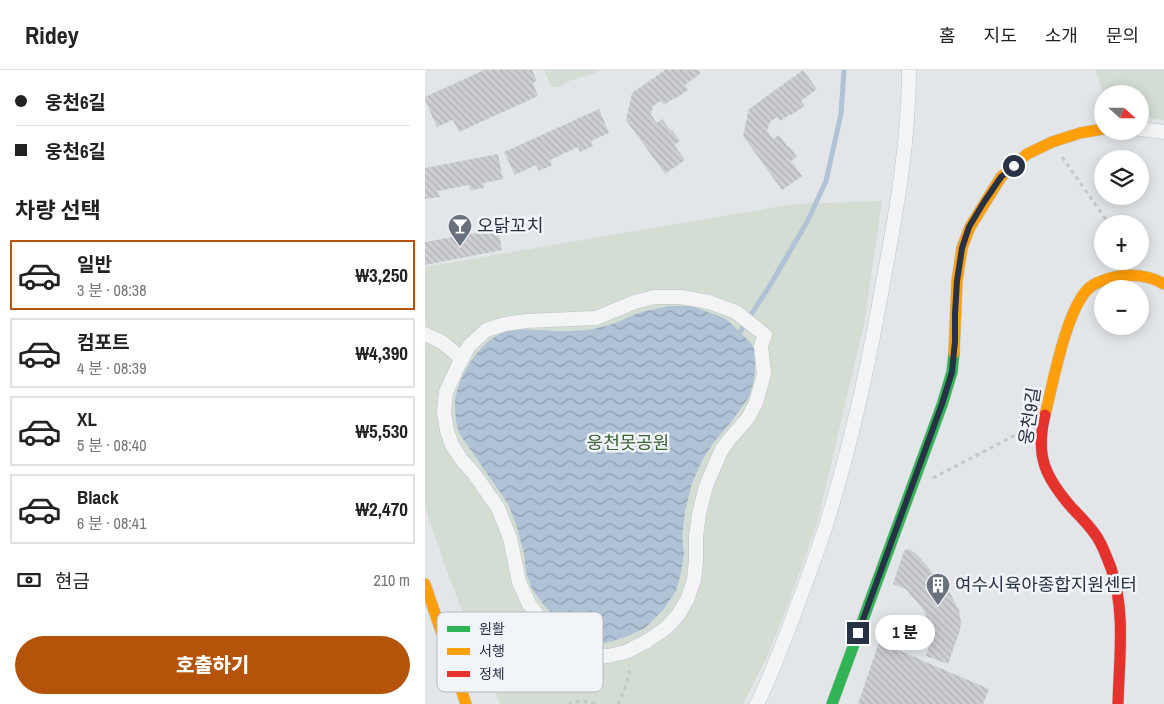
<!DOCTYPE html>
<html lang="ko">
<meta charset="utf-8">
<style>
body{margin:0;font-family:"Archivo Narrow","Noto Sans KR",sans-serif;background:#f6f6f6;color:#222;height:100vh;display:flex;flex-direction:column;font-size:19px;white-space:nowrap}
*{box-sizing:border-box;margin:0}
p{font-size:16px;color:#767676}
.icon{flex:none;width:28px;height:28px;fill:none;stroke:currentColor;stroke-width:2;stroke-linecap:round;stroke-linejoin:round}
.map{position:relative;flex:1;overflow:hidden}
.sheet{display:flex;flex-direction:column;background:#fff;width:425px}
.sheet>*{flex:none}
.banner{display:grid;align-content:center;height:110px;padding:0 15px;background:#fff}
.needle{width:32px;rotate:111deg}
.tools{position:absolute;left:669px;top:15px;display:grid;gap:10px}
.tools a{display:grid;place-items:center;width:55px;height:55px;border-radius:50%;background:#fff;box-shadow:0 2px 12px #0003;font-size:25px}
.end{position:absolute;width:22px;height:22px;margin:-11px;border:6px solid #273244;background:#fff;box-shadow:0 0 0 2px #fff}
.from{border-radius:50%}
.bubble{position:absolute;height:35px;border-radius:18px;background:#fff;box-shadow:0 2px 12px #0003;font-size:16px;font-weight:800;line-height:35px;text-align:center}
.banner b{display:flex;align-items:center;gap:18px;height:48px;font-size:19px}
.banner b+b{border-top:1px solid #e0e0e0}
.banner i{width:12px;height:12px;background:#222}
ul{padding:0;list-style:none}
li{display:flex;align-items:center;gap:15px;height:70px;margin:0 10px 8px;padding:0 5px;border:2px solid #e0e0e0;border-radius:0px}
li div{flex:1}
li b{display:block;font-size:19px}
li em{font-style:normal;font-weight:800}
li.active{border-color:#b45309}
li>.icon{width:45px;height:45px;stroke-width:1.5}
h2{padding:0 15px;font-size:22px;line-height:60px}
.pay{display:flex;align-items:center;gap:12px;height:55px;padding:0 15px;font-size:19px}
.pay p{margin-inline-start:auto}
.action{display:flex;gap:10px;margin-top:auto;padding:10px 15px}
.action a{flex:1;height:58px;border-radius:30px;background:#b45309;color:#fff;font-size:20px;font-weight:800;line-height:58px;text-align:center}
header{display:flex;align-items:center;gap:30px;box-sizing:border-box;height:70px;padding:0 25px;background:#fff;border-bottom:1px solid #e0e0e0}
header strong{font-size:24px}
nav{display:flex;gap:28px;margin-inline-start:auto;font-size:18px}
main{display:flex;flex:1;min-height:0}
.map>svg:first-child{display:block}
.green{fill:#d3ddd3}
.water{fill:url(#water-waves)}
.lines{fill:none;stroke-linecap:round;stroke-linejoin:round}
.stream{stroke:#afc2d6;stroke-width:5}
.building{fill:url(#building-back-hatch)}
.street-casing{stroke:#c1c4c7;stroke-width:15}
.fast-casing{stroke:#c1c4c7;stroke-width:12}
.slow-casing{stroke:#c1c4c7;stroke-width:12}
.jam-casing{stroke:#c1c4c7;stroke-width:12}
.path{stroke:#c4c7cc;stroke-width:3;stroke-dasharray:4 4;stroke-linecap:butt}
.street{stroke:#f3f4f5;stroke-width:14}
.fast{stroke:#30b455;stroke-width:11}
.slow{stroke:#ff9f0a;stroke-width:11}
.jam{stroke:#e5322d;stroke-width:11}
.route{stroke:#273244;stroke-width:6}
.labels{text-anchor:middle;stroke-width:5;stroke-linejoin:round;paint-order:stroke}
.poi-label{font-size:18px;fill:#273244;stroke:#f1f4f8;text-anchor:start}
.street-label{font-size:18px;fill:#273244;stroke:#f1f4f8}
.park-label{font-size:18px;fill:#3c6233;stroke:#f1f4f8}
.key{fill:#f1f4f8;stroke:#b4bac2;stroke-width:1}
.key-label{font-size:14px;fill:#273244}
</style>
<header>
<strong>Ridey</strong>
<nav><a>홈</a><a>지도</a><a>소개</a><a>문의</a></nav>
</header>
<main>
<section class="sheet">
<div class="banner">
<b><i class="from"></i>웅천6길</b>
<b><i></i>웅천6길</b>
</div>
<h2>차량 선택</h2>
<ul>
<li class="active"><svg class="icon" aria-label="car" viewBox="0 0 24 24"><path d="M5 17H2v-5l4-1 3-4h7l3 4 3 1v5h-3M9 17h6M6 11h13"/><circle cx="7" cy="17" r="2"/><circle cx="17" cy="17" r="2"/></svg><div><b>일반</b><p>3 분 · 08:38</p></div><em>₩3,250</em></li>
<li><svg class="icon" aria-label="car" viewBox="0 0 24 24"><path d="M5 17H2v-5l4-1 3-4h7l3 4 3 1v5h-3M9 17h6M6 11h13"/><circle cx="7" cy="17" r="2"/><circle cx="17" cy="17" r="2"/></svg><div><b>컴포트</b><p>4 분 · 08:39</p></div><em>₩4,390</em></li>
<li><svg class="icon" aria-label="car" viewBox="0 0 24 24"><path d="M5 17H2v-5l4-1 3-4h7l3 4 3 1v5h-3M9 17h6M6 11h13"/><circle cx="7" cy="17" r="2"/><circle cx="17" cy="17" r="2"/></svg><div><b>XL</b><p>5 분 · 08:40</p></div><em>₩5,530</em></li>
<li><svg class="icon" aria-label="car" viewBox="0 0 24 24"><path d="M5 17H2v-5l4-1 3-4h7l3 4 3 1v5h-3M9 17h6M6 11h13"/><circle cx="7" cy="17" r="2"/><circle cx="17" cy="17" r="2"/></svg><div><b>Black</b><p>6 분 · 08:41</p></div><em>₩2,470</em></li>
</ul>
<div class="pay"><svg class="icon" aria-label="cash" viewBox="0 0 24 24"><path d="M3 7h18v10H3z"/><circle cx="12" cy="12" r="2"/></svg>현금<p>210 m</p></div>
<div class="action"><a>호출하기</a></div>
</section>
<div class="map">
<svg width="739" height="634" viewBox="0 0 739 634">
<defs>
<pattern id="water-waves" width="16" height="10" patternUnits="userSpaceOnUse" patternTransform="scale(1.25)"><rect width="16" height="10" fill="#afc2d6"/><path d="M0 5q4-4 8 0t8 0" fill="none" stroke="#8e9eaf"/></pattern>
<pattern id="building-back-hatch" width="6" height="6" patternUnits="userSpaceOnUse" patternTransform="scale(1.25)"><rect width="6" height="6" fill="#ccced1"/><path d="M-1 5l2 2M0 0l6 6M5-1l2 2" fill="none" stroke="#afb1b5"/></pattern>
</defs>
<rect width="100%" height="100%" fill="#e3e6e9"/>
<g class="green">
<polygon points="119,0 174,0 173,2 144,11 135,17 126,17"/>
<polygon points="670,0 739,0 739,50 715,47 715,24 679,24"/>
<polygon points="457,131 439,254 393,450 365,529 341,589 318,634 75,634 60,593 38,543 21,499 0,437 0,197 368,134"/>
</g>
<path class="water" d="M244,236H267L301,249L324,271L329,278L330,299L329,310L324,327L307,351L289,372L278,389L267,413L260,441L257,466L259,483L256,503L251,521L239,539L220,558L198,568L176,574L164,570L130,547L118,534L107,519L101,502L99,483L91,454L83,434L34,363C31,354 30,344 30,333C32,307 55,270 80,262C92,258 103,260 115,260C132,261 150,262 168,259C176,257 186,255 193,252C199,249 205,246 211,244C221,240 233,239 244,236Z"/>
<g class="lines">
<polyline class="stream" points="315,262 344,217 382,152 401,111 416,44 419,0"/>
</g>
<g class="building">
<polygon points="59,0 107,0 112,11 108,13 113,26 34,62 28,50 12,57 0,30 0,27"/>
<polygon points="240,0 273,0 276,3 260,15 263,20 250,29 249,28 239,35 235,31 228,36 226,45 232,53 237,49 246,61 247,60 255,71 249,75 260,90 240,104 201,50 207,23"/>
<polygon points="378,0 392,19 376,31 380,36 366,45 366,44 355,51 352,47 345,52 342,61 348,69 354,65 363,77 364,76 372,87 366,91 377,106 357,120 318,66 324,39"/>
<polygon points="174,39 184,63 166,71 168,76 155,82 153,77 125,90 127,95 114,101 111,95 90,105 79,82"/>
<polygon points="73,84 78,109 58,113 59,118 45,120 44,115 13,121 15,127 0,129 0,98"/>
<polygon points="73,159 77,180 0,195 0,172"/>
<polygon points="483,479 486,480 495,488 525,523 534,540 536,552 535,560 523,594 501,586 506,570 500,542 481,519 468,514 479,481"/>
<polygon points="454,572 564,619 558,634 433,634"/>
</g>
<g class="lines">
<defs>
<g id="street">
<polyline points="715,59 739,62"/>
<polygon points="229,227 256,227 284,232 311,242 340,265 336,276 339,304 331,333 323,348 303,371 296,381 281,416 274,444 271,466 271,491 269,510 262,530 253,545 240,559 222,571 201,582 183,586 167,585 151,576 137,564 118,552 104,534 94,512 85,468 73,438 50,405 36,389 27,375 22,361 19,341 21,322 33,296 44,276 61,260 80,254 101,251 171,248 210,232"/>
<polyline points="0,264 17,272 37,289"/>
<path d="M332,634C347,603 360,569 372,536C385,502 398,467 408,432C430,358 446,282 459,207C472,138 484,70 484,0"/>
</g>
<polyline id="fast" points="407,634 517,335 527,302 529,283"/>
<g id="slow">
<polyline points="529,283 532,211 537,178 545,157 576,107 602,84 627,72 655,63 678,59"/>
<path d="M620,345C628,313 641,241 663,219C671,211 684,208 695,206C711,204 725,206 739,214"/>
<polyline points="0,514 41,634"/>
</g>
<path id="jam" d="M620,345C610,386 620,407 647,438C656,447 665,456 672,467C678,476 682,488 686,498C701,541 694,590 693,634"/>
</defs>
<use href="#street" class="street-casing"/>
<use href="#fast" class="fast-casing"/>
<use href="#slow" class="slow-casing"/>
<use href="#jam" class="jam-casing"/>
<g class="path">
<polyline points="637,87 684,154"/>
<polyline points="508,408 600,360"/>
<path d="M143,634C152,630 162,631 172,634"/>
<path d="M193,634C198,622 206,608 204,595"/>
</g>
<use href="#street" class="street"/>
<use href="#fast" class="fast"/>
<use href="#slow" class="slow"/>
<use href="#jam" class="jam"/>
</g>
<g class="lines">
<polyline class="route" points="433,563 517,334 527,302 530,271 530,244 532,211 537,178 544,157 559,132 576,107 589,96"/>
</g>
<defs>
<symbol id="bar-pin" viewBox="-11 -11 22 30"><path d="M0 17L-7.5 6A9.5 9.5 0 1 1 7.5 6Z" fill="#69717e" stroke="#f1f4f8"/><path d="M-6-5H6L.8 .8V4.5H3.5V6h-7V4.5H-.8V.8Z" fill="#fff"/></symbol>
<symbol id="building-pin" viewBox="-11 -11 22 30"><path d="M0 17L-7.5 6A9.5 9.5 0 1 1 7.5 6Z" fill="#69717e" stroke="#f1f4f8"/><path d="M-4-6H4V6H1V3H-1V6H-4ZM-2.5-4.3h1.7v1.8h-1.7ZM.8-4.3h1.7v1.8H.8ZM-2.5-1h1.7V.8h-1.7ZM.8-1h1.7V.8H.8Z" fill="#fff"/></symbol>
</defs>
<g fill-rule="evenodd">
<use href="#bar-pin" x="21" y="142" width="28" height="38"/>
<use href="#building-pin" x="499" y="501" width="28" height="38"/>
</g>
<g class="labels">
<g class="poi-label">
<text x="52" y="162">오닭꼬치</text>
<text x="530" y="521">여수시육아종합지원센터</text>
</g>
<g class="street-label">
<text transform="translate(605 346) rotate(-81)" y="6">웅천9길</text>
</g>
<g class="park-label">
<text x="203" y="379">웅천못공원</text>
</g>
</g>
<rect x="12" y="542" width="166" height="80" rx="8" class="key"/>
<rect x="22" y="556" width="23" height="6" fill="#30b455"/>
<rect x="22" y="578" width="23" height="7" fill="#ff9f0a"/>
<rect x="22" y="601" width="23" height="6" fill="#e5322d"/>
<g class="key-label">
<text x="54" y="564">원활</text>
<text x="54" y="586">서행</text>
<text x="54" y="609">정체</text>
</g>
</svg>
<div class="tools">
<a><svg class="needle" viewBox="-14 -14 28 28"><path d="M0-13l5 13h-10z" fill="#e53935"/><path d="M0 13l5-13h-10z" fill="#767676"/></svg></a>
<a><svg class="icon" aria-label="layers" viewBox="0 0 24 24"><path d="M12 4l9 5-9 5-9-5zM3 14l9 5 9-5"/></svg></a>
<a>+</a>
<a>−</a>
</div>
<i class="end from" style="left:589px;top:96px"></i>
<i class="end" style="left:433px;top:563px"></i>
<div class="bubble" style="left:450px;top:545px;width:60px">1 분</div>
</div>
</main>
